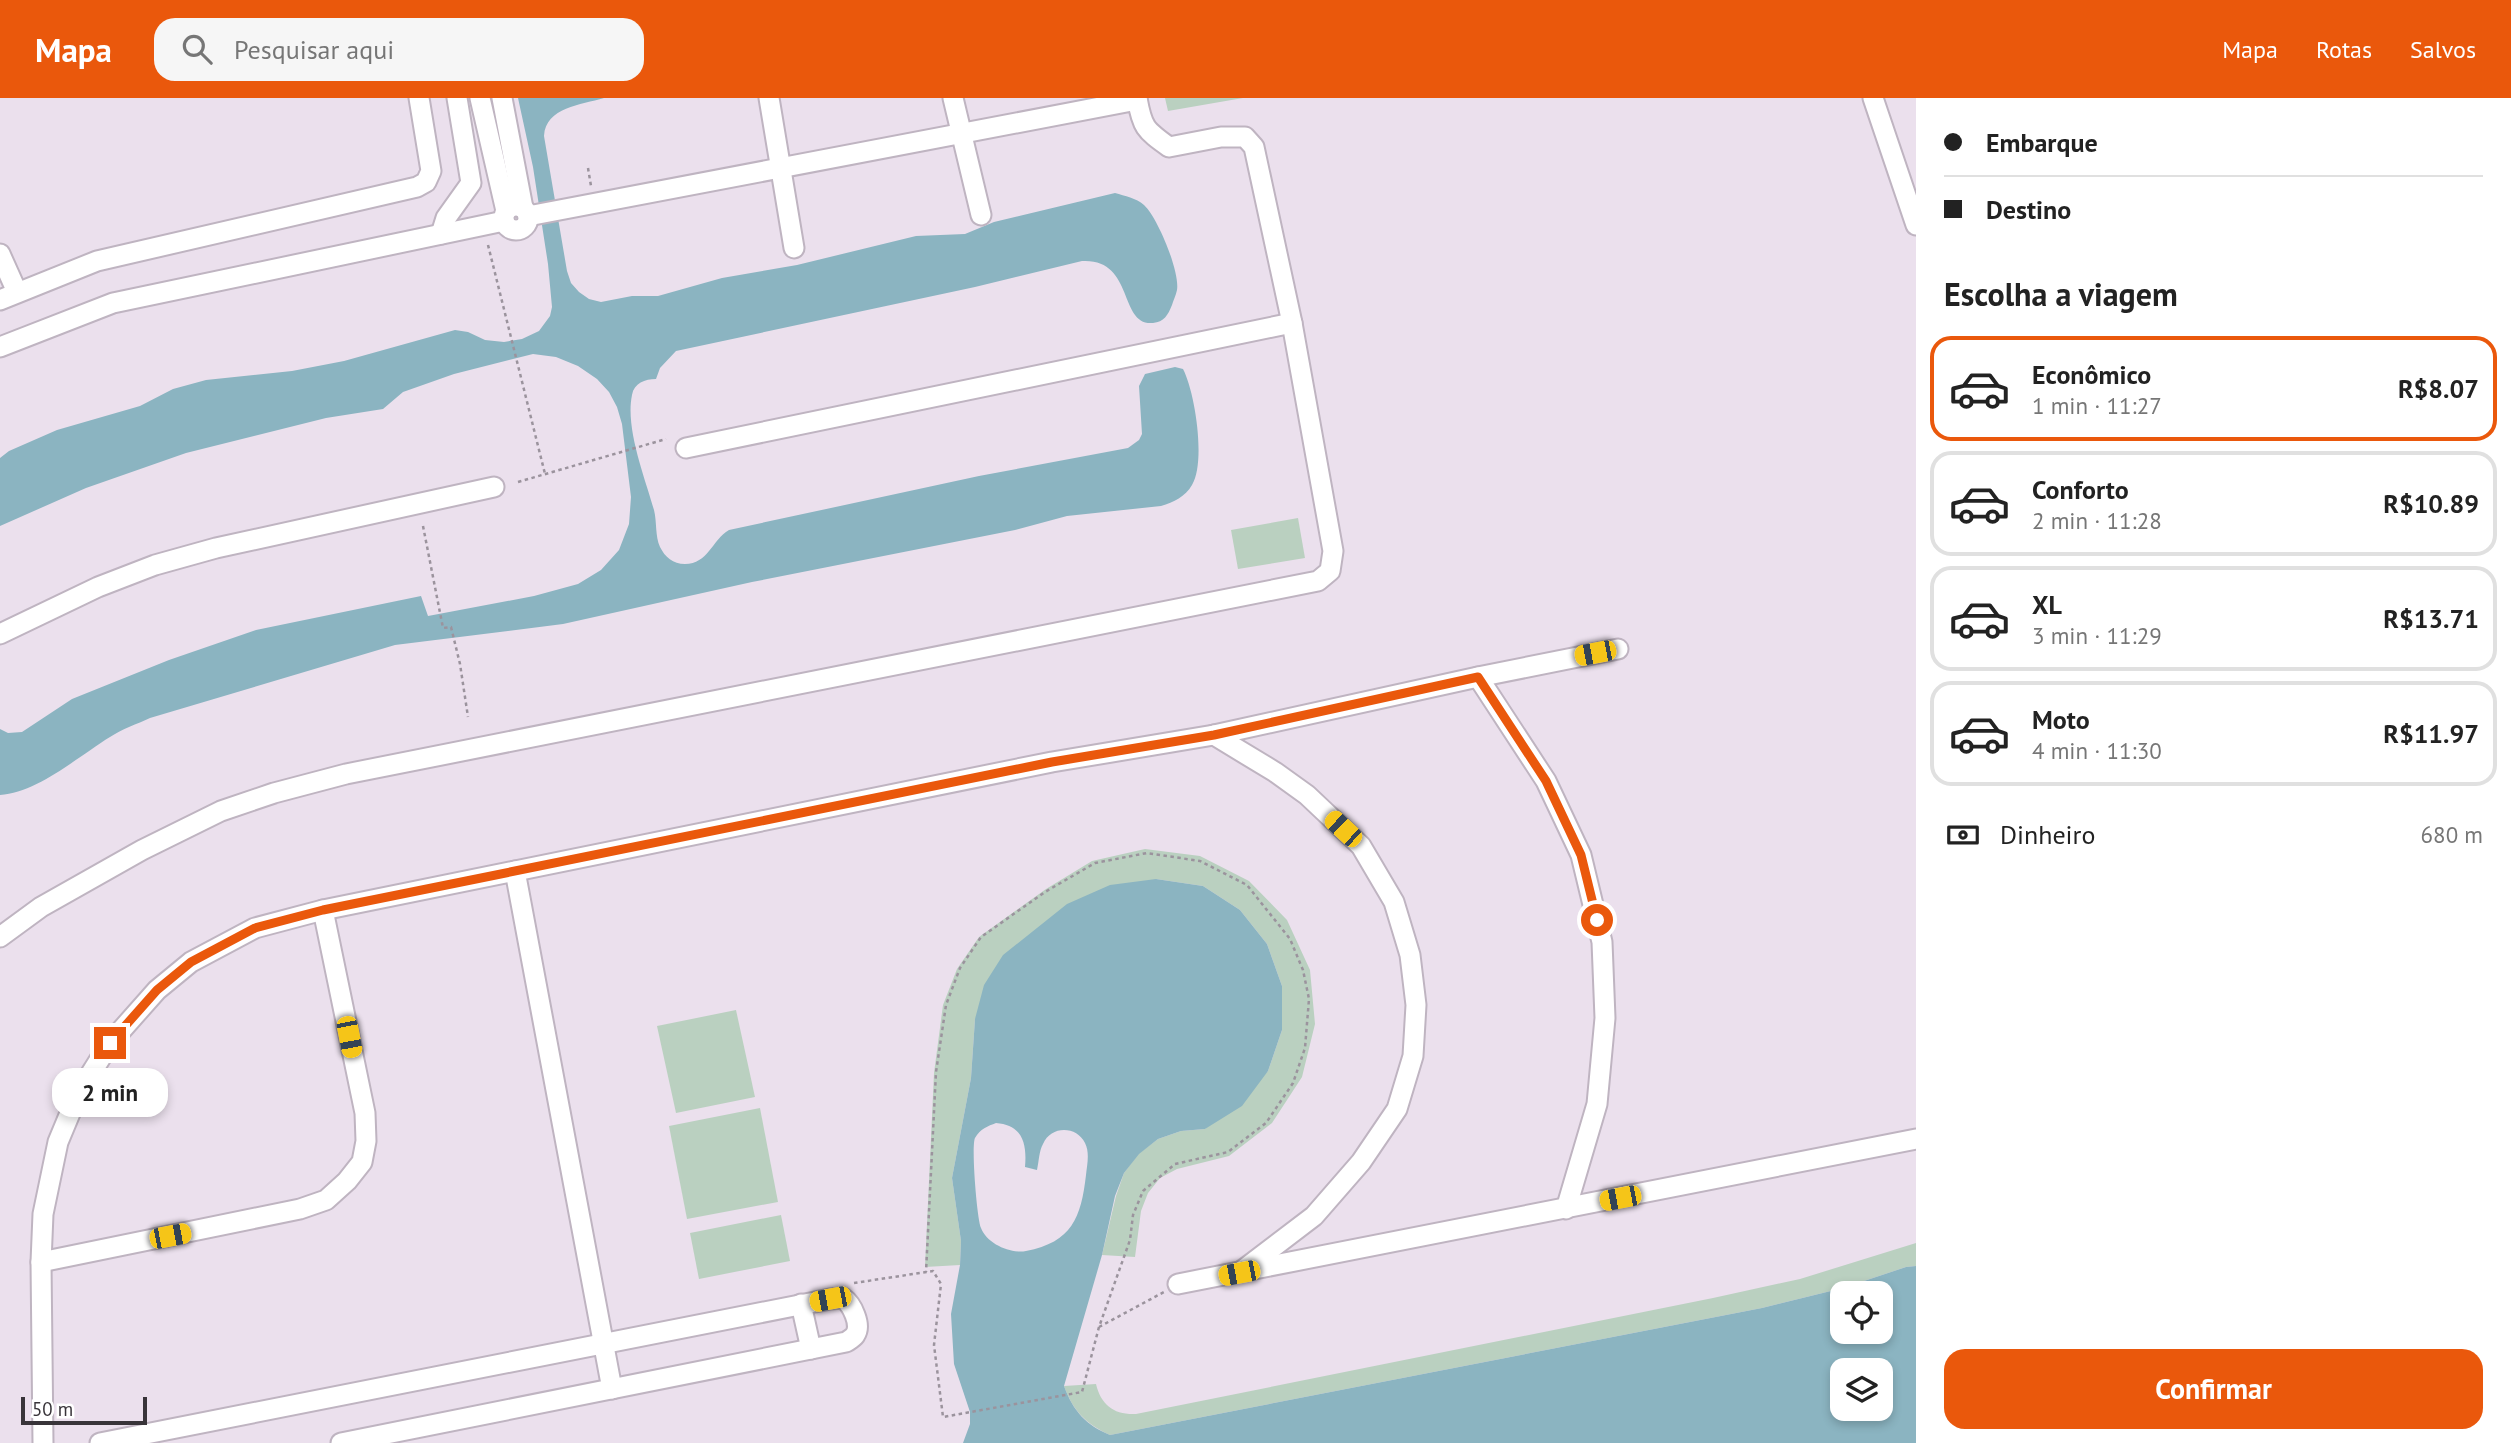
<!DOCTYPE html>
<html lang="pt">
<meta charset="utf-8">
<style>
body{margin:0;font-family:"PT Sans",sans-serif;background:#f6f6f6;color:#222;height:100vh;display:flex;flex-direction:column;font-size:26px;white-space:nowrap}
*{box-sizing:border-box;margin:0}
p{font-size:23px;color:#767676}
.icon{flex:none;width:38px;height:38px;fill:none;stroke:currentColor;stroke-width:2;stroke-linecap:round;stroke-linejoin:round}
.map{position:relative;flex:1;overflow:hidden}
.sheet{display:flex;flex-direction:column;background:#fff;width:595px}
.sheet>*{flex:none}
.banner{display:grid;align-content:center;height:154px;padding:0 28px;background:#fff}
.buttons{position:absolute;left:1830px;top:1183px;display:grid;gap:14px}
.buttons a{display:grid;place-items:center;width:63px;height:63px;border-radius:14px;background:#fff;box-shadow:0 4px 10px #0003;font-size:35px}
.scale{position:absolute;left:21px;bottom:18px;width:126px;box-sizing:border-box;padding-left:7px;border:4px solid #383439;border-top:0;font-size:19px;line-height:24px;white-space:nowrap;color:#383439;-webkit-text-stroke:5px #fff;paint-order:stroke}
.end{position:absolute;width:32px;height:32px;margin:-16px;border:9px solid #ea580c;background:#fff;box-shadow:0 0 0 4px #fff}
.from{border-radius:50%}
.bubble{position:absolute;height:49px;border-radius:21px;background:#fff;box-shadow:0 4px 10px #0003;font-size:23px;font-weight:700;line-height:49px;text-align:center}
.car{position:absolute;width:21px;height:42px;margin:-21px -10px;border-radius:9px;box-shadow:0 0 5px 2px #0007;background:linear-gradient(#f5c518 24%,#345 0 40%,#f5c518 0 76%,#345 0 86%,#f5c518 0)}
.banner b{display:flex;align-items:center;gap:24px;height:66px;font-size:26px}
.banner b+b{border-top:2px solid #e0e0e0}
.banner i{width:18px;height:18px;background:#222}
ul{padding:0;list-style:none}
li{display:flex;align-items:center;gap:21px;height:105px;margin:0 14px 10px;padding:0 14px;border:4px solid #e0e0e0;border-radius:21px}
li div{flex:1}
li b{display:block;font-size:26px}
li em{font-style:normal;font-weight:700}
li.current{border-color:#ea580c}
li>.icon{width:63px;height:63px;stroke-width:1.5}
h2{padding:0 28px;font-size:32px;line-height:84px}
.pay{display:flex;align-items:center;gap:18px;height:77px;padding:0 28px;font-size:26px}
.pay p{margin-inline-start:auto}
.primary-button{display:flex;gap:14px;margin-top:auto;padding:14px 28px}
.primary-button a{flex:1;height:80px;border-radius:21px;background:#ea580c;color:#fff;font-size:28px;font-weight:700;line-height:80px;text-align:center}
header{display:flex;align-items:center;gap:42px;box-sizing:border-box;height:98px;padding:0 35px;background:#ea580c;color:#fff}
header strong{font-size:33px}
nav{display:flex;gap:38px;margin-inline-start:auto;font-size:24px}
.search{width:490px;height:63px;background:#f6f6f6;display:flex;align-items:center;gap:18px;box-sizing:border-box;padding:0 24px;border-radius:21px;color:#767676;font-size:26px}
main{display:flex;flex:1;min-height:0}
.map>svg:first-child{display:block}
.green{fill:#bad0c0}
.water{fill:#8bb4c1;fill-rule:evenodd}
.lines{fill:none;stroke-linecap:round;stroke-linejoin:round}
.minor-casing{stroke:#bfb4c1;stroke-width:23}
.path{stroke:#9b939d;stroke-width:2.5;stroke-dasharray:3.5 3.5;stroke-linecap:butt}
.minor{stroke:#fff;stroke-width:19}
.route{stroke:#ea580c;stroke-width:9}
</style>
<header>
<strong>Mapa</strong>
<div class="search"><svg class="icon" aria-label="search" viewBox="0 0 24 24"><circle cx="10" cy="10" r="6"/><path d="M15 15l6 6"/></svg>Pesquisar aqui</div>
<nav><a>Mapa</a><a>Rotas</a><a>Salvos</a></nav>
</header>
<main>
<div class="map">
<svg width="1916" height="1345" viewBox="0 0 1916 1345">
<rect width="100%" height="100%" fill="#ebe0ed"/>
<g class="green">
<polygon points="1165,0 1243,0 1168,13"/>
<polygon points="1298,420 1305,460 1238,471 1231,432"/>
<polygon points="1145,751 1200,758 1249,783 1287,822 1310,872 1315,926 1302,979 1272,1025 1229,1058 1177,1071 1160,1080 1148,1095 1141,1113 1135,1159 1102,1157 1116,1098 1124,1075 1138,1056 1158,1041 1181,1033 1205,1031 1268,973 1282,932 1282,888 1267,846 1240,812 1203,788 1156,781 975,921 971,980 952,1080 961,1143 960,1167 925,1169 934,975 943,907 957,871 979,839 1046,791 1092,763"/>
<polygon points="736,912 755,999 676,1015 657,928"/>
<polygon points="760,1010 778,1104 687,1121 669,1028"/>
<polygon points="781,1117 790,1163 699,1181 690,1135"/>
<path d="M1916,1145V1168L1906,1169L1843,1190L1762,1210L1110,1337C1086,1326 1073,1313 1064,1288L1096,1286C1101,1307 1114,1317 1136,1316L1713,1200L1800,1181Z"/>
</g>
<g class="water">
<path d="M518,0H604C581,7 546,9 544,38L567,173L571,185L579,194L589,201L601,204L632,198H658L722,180L797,167L916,138L965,136L994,124L1115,95C1125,98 1136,100 1144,107C1158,120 1180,174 1177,192C1176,197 1173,203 1172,207C1168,217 1164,224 1153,225C1118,228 1135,160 1082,163L975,189L676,253L660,270L656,281C645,281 634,285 632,297C625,330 645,380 654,412C657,424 655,438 660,449C665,459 673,466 685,466C708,466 712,442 729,432L979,378L1128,350L1139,342L1142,336L1139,288L1145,276L1175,269L1183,271C1195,294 1206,364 1192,387C1185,399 1174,404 1161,408L1067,418L1015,432L752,484L563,526L395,547L150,620C137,626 122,631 110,639C79,658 37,695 0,697V631L8,635L22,634L72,601L169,562L256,532L421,498L428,518L534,498L578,486L601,472L619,452L629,426L631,399L622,326L617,309L609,294L597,281L578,268L556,259L533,256L454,276L403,294L383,311L326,320L186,355L86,390L0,428V360L9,353L57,332L140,308L173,291L206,282L292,273L344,263L455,232L468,234L485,242L504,244L522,241L539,233L550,218L552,209L548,166L533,69Z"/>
<path d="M1156,781L1203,788L1240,812L1267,846L1282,888V932L1268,973L1242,1008L1205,1031L1181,1033L1158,1041L1139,1056L1124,1075L1115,1098L1102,1157L1064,1288C1073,1313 1086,1327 1110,1337L1762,1210L1843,1190L1906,1169L1916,1168V1345H963L970,1326V1314L954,1266L951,1216L960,1167L961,1143L952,1080L971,980L975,921L984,887L1003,857L1067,806L1110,787ZM996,1025C1023,1027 1027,1046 1025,1069L1037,1072C1039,1063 1039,1053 1043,1046C1051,1027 1077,1028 1085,1045C1090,1055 1087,1067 1086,1077C1081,1120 1072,1144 1026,1153C1011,1156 987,1146 981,1130C977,1121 971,1048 975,1040C980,1031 988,1028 996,1025ZM1843,1195H1881V1234H1843ZM1843,1272H1881V1311H1843Z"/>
</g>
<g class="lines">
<defs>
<g id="minor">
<polyline points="480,0 506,113"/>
<polyline points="502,0 523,110"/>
<polyline points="769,0 794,150"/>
<polyline points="953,0 981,117"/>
<polyline points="1873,0 1916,127"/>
<circle cx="516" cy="120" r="12"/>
<polyline points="528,118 1137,2"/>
<polyline points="441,136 446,120 471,85 457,0"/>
<polyline points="0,156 17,194"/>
<polyline points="0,202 97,163 417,89 426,84 431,73 419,0"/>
<polyline points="0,249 113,205 504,123"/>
<polyline points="686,350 1292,225"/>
<polyline points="0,536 98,489 155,467 216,450 494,389"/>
<polyline points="1478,579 1546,683 1581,757 1602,844 1605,920 1597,1006 1566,1111"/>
<polyline points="1214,637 1275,674 1307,697 1361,748 1394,804 1410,857 1416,907 1413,958 1397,1011 1361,1064 1314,1118 1243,1172"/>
<polyline points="515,773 612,1291"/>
<path d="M0,839L41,809L142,752L221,713L274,695L346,676L1318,483L1330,473L1333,453L1292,225L1254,49L1245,39H1221L1169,49C1145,32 1142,29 1137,0"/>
<polyline points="41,1164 300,1111 326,1102 347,1083 362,1064 366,1043 365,1015 323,812"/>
<polyline points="1178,1186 1916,1041"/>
<polyline points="801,1206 811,1251"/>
<polyline points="43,1345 41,1164 43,1116 58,1044 78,996 110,945 157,892 191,864 255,830 323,812 1052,664 1214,637 1478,579 1618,551"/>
<path d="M100,1345L830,1201L843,1200C852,1206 862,1227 855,1237C854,1239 848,1243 846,1244L341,1345"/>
</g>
</defs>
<use href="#minor" class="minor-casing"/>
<g class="path">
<polyline points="588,70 591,88"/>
<polyline points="488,147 545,376"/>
<polyline points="518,384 666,341"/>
<polyline points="423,428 443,530 451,529 460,566 468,619"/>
<polyline points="854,1185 933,1173 941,1186 934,1247 943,1319 1082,1294 1099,1229 1130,1142 1133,1117 1143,1093 1175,1066 1228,1054 1266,1025 1293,985 1305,950 1309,901 1303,872 1290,841 1247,787 1200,763 1147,755 1095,765 1045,794 981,839 960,870 946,907 936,974 926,1174"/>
<polyline points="1099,1229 1164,1194"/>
</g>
<use href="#minor" class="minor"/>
</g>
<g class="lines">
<polyline class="route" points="110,945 157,892 191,864 255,830 323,812 1052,664 1214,637 1478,579 1546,683 1581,757 1597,822"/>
</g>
</svg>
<div class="buttons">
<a><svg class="icon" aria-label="locate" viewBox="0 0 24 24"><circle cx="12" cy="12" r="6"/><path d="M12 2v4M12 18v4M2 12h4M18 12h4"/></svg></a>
<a><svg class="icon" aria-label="layers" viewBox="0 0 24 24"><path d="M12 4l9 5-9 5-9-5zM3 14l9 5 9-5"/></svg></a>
</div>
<div class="scale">50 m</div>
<i class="end from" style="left:1597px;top:822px"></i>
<i class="end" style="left:110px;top:945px"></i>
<div class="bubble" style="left:52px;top:970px;width:116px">2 min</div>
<i class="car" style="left:1595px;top:555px;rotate:259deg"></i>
<i class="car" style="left:1343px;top:731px;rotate:313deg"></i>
<i class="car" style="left:349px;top:939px;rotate:169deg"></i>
<i class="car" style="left:1620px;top:1100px;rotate:259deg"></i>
<i class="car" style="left:170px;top:1138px;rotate:79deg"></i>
<i class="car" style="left:1239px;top:1175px;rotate:259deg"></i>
<i class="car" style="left:830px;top:1201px;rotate:259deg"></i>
</div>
<section class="sheet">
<div class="banner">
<b><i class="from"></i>Embarque</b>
<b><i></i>Destino</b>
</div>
<h2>Escolha a viagem</h2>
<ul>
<li class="current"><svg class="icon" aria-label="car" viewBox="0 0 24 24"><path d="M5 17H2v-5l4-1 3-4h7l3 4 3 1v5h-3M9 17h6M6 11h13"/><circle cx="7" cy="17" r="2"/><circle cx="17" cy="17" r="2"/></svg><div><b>Econômico</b><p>1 min · 11:27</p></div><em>R$8.07</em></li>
<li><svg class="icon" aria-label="car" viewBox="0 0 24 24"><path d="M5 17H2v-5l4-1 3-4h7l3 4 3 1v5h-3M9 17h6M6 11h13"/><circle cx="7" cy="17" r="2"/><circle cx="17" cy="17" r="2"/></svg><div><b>Conforto</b><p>2 min · 11:28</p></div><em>R$10.89</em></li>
<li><svg class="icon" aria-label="car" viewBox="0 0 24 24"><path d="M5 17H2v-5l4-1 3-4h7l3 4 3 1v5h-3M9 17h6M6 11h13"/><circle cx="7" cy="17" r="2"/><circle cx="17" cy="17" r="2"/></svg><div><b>XL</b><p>3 min · 11:29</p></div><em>R$13.71</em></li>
<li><svg class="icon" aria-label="car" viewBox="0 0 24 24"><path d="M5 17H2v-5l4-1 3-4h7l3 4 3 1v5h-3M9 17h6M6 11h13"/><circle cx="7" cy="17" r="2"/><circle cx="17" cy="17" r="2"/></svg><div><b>Moto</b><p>4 min · 11:30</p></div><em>R$11.97</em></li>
</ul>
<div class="pay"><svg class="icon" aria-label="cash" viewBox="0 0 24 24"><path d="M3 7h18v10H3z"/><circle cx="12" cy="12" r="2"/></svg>Dinheiro<p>680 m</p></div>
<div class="primary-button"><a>Confirmar</a></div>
</section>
</main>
